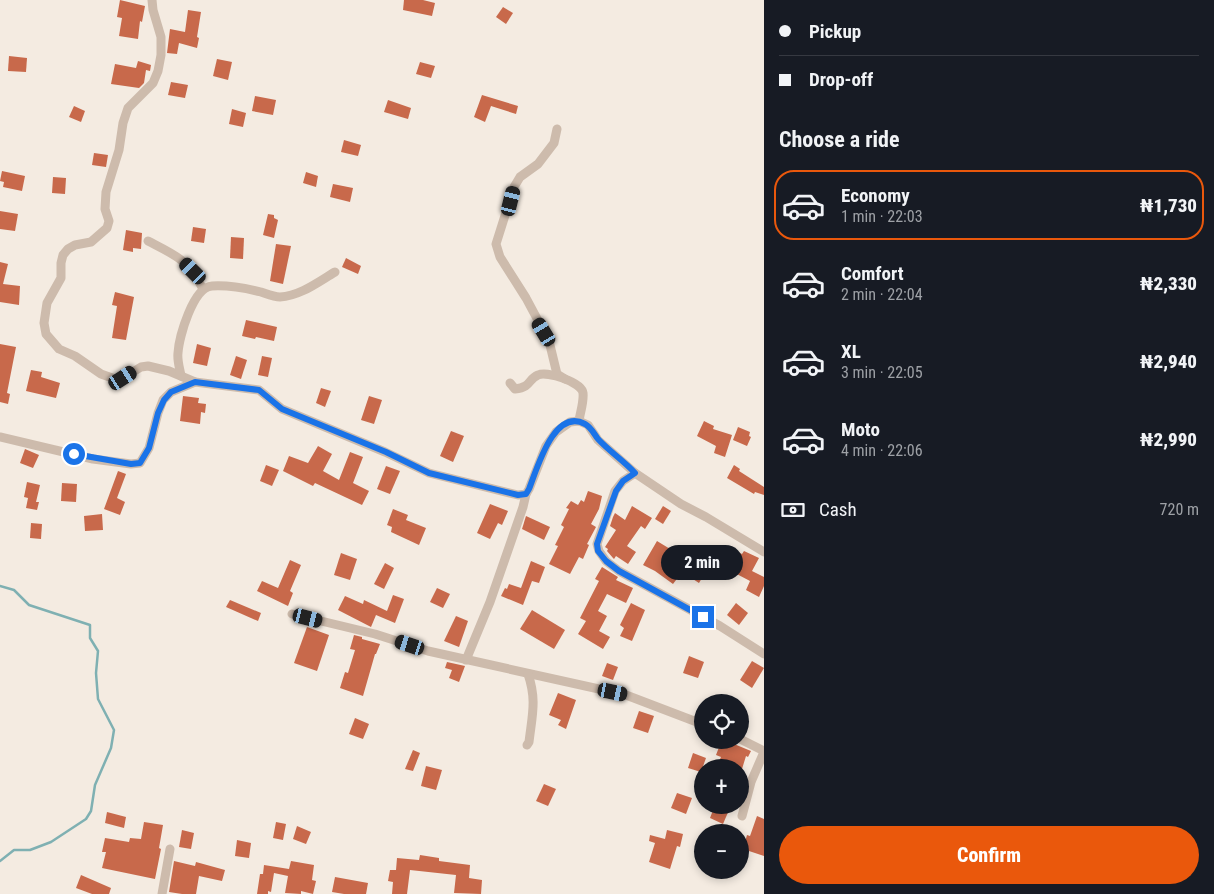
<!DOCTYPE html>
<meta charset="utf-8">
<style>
body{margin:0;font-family:"Roboto Condensed",sans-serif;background:#20242c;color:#f1f3f6;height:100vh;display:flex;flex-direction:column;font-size:19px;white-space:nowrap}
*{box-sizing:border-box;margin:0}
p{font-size:16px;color:#9ea1a6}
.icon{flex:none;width:28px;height:28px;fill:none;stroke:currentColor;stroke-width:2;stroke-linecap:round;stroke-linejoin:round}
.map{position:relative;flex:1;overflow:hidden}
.panel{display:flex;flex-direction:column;background:#171b24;width:450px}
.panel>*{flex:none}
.hud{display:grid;align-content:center;height:110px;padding:0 15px;background:#171b24}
.buttons{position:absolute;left:694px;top:694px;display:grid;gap:10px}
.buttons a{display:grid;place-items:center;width:55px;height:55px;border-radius:50%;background:#171b24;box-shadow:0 2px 8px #0003;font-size:25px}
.end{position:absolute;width:22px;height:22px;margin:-11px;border:6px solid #1a73e8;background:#fff;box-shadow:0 0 0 2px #fff}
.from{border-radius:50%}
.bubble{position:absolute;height:35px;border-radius:18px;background:#171b24;box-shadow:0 2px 8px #0003;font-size:16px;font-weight:800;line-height:35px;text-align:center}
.car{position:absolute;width:15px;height:30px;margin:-15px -8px;border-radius:6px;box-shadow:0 0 4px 1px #0007;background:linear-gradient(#222 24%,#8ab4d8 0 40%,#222 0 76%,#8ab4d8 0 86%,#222 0)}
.hud b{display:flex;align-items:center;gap:18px;height:48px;font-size:19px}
.hud b+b{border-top:1px solid #363941}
.hud i{width:12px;height:12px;background:#f1f3f6}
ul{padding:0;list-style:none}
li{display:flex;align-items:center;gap:15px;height:70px;margin:0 10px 8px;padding:0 5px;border:2px solid transparent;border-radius:20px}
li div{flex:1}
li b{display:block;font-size:19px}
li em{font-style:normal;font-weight:800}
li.on{border-color:#ea580c}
li>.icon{width:45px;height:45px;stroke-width:1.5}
h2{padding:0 15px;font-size:22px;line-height:60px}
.pay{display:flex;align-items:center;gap:12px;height:55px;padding:0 15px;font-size:19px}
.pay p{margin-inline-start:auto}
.cta{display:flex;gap:10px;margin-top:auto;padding:10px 15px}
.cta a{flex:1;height:58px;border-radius:30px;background:#ea580c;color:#fff;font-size:20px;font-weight:800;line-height:58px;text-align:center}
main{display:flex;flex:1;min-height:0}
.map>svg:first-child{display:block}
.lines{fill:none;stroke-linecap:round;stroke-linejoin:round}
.stream{stroke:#7fb0b2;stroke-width:2.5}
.building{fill:#c8694b}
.minor{stroke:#cdbbac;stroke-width:9}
.route{stroke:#1a73e8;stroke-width:6}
</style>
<main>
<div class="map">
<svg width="764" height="894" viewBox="0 0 764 894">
<rect width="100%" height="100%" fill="#f4ebe1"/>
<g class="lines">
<polyline class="stream" points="0,586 14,590 29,605 90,625 90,638 98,651 96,673 98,699 114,730 111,748 95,785 91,811 86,819 51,842 30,850 14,850 0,861"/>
</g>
<g class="building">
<polygon points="120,0 145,6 142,22 140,21 138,39 119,36 122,18 117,17"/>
<polygon points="404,0 423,0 435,3 432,16 403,10"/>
<polygon points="503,7 513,13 506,24 496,17"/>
<polygon points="188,10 201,12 197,37 199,38 197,48 179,43 177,54 167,53 170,29 185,32"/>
<polygon points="9,56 27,58 26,72 8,71"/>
<polygon points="217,59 232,62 228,80 213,76"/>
<polygon points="138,61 151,65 150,71 146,70 144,83 139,88 111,84 115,64 136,68"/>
<polygon points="420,62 435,66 431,78 416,74"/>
<polygon points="171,82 188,85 185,98 168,95"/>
<polygon points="482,95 518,106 516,114 491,106 485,122 474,117"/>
<polygon points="255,96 276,100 273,115 252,111"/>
<polygon points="388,100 411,108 408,119 384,112"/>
<polygon points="74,106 85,111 81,122 69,117"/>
<polygon points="232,109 246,113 243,127 229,124"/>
<polygon points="344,140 361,145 358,156 341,152"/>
<polygon points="94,153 108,155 106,167 92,165"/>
<polygon points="2,171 25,176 22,191 3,187 4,182 0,181"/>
<polygon points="306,172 318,176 316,187 303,183"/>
<polygon points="53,177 66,178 65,194 52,193"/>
<polygon points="333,184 353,188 350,202 330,197"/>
<polygon points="0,211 18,214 15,231 0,229"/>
<polygon points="268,214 274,215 274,218 278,220 274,238 263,235"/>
<polygon points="193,227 206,229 204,243 191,241"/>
<polygon points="126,230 142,233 141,249 133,248 133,252 123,250"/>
<polygon points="231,237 244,238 243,259 230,258"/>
<polygon points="276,244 291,246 283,284 270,281"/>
<polygon points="346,258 361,266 358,274 342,267"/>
<polygon points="0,262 8,264 3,284 20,286 19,305 0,302"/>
<polygon points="115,292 134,297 126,340 112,338 117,306 112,305"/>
<polygon points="246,320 277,327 274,341 256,337 255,339 242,336"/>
<polygon points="0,344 16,347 7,393 10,394 8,404 0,402"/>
<polygon points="197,344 211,348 207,366 193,363"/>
<polygon points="236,356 247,360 241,379 230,375"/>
<polygon points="262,356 272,358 268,377 258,375"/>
<polygon points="31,370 42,372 41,377 60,383 56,398 26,391"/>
<polygon points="321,388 331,391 325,407 316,403"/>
<polygon points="183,396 199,398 198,403 206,404 205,413 201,412 200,424 180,421"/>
<polygon points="369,396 382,400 374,424 361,420"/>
<polygon points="704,421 714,426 713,429 732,435 725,457 714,453 716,446 697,436"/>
<polygon points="738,427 750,432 749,436 751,437 747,446 733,440"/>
<polygon points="451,431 464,436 453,462 440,456"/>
<polygon points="318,446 332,454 323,471 339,480 350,452 363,457 353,483 369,491 362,505 315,483 313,486 283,471 289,456 308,463"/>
<polygon points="25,449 39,455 33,468 20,463"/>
<polygon points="266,465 279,470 272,486 260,481"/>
<polygon points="734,465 740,469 739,471 764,487 764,495 755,492 754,494 727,478"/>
<polygon points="386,466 400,471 390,494 377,489"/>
<polygon points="118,471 126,474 117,498 125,502 120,515 104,509"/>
<polygon points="27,482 40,485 36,502 39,502 37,510 26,508 28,498 24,497"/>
<polygon points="62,483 77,484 76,502 61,501"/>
<polygon points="588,491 602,496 599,509 591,524 596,527 587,544 589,545 583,559 579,557 570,574 549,564 558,546 555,545 564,527 561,525 569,509 566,508 571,501 578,505 581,500 584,502"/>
<polygon points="490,504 508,511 502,525 498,523 490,539 477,533"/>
<polygon points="632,506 652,518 645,529 641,526 627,546 636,552 628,564 616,556 614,559 613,558 607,551 608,549 605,547 616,530 610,526 613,517 615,513 625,520"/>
<polygon points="663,506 671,511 663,524 655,519"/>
<polygon points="393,509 408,515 406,520 426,528 419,545 391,532 392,527 387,525"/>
<polygon points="102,514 103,530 85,531 84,516"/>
<polygon points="526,516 550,527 544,540 522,529"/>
<polygon points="31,523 42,524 41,539 30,538"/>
<polygon points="657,541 693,563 702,547 718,556 723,545 742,554 744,551 759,558 752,571 764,577 764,586 759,597 746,590 750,581 712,561 699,583 682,572 673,584 655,571 643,565"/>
<polygon points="341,553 357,559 350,580 334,575"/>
<polygon points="290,560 301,565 290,591 293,593 288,606 257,591 262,581 278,588"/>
<polygon points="531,561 545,567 539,583 532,581 523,605 501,596 505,588 507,589 509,584 521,588"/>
<polygon points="385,563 394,568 384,589 374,584"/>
<polygon points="602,567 618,577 616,580 633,588 626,603 607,594 598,611 607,616 599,631 610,637 603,649 578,634 586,621 580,618 599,581 595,579"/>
<polygon points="437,588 450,594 443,608 430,602"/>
<polygon points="393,595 404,599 395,623 376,615 371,627 338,610 345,596 363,604 364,600 387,611"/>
<polygon points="230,600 261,613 258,621 226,607"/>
<polygon points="631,603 645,610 632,641 620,636 624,628 620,625"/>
<polygon points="736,603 748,613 739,625 727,615"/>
<polygon points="532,610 565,630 554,649 520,629"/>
<polygon points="456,616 468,621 459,647 444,641"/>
<polygon points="307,627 329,635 317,671 294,663"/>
<polygon points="354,635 362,637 362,639 380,644 376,654 375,654 363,696 340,688 345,672 348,673 355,650 350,649"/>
<polygon points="689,656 704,662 698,678 683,673"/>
<polygon points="752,661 764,668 752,688 740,680"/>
<polygon points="447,662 465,666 459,682 449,678 452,670 445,668"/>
<polygon points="607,663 618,667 613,680 602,676"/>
<polygon points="558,693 576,700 566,729 558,725 561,720 549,715"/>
<polygon points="639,711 654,716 648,733 633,728"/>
<polygon points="355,718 369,724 363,739 349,734"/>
<polygon points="721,742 733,746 734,744 751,751 748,757 746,756 742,769 740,768 716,768 721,757 716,755"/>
<polygon points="413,750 420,753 413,771 405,769"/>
<polygon points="693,753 706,758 701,772 688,768"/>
<polygon points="426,766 442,770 436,790 421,786"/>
<polygon points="544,784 556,789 548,806 536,801"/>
<polygon points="677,793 692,798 686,814 671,808"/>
<polygon points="715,805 729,810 723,824 710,818"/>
<polygon points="107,812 126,817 124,828 105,823"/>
<polygon points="757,816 764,819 764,856 743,849 747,835 750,836"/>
<polygon points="144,822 163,825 159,848 161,849 155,879 102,868 106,852 102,852 105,838 129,842 130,838 141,839"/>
<polygon points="276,822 286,824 283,840 273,838"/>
<polygon points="297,826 311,832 306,844 293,839"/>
<polygon points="182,830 194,833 191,849 179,847"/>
<polygon points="667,830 683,834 680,847 677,846 670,869 649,862 655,843 649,841 650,835 665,839"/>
<polygon points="237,840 251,843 249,858 235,856"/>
<polygon points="420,855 439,858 439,861 470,865 469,878 482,880 481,894 454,893 456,875 410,870 407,894 392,894 393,882 388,881 390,870 396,870 397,858 419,860"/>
<polygon points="174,861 195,866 196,862 225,870 222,881 199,876 196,894 182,894 169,892"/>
<polygon points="291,861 314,865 312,880 316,881 313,894 301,891 301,894 285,893 288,876 274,873 271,892 268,891 268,894 257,894 260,874 263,874 264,865 289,869"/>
<polygon points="81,875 111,888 109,894 92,894 76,888"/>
<polygon points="335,877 368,883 366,894 344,894 332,892"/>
</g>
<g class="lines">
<g class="minor">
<polyline points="152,0 153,10 161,37 161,55 158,71 153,83 128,108 123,123 119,150 106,192 105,209 109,221 107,228 91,242 75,245 68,249 63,255 61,263 61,278 47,303 44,323 46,334 59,349 75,356 101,374 115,379 123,378 141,367 148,366 169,371 195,382 259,390 282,409 385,452 429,473 518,495 526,494 529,489 546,446 556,432 570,422 579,421 588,425 598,440 635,473 681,504 706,517 764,552"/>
<polyline points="557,129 554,143 538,164 520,177 514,187 496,244 500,257 526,298 549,341 557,374 565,379"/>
<path d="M148,241C177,256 187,259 203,289"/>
<path d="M181,376C180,369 177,361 178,353C179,337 193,287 212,286C229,285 245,288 261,292C267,294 274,297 280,297C300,296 318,282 335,272"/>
<path d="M510,383L515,389C532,387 528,379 538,375C547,371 582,382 583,393C584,402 580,413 579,421"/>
<polyline points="0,437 93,459 131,464 140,463 149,448 158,413 163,400 171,392 195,382"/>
<polyline points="635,473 623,481 615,491 597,544 599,551 606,561 619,571 720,626 764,654"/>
<polyline points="292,614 375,634 428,651 626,695 702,724"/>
<polyline points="466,660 490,602 523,507 526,494"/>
<polyline points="740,739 764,751"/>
<path d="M527,745L529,742C532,716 537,700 528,674"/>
<polyline points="742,816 751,782 764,752"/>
<polyline points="162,894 170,849"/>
</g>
</g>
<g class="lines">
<path class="route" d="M74,454L131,464L140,463L149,448L158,413L164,400L171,392L195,382L259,390L282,409L386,452L429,473L518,495L526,494L529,489C537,469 554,407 585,424C591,427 594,434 598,439C609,451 624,461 635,473L623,481L616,491L597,544L598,551L606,561L619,571L703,617"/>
</g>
</svg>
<div class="buttons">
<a><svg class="icon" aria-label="locate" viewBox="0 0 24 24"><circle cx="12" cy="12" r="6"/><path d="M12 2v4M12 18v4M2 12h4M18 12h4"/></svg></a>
<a>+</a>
<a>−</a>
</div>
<i class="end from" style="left:74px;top:454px"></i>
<i class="end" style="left:703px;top:617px"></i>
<div class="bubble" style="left:661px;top:545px;width:82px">2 min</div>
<i class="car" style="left:511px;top:201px;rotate:14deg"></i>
<i class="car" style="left:193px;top:271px;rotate:315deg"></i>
<i class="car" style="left:544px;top:332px;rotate:329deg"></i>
<i class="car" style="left:123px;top:378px;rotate:57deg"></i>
<i class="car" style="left:308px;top:618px;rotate:104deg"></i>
<i class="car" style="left:410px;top:645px;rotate:288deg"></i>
<i class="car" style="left:613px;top:692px;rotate:102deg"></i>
</div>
<section class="panel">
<div class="hud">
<b><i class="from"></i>Pickup</b>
<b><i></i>Drop-off</b>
</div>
<h2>Choose a ride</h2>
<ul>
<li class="on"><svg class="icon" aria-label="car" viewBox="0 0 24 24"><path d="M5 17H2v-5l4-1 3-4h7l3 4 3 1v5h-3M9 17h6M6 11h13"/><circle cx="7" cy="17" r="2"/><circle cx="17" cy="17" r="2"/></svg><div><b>Economy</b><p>1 min · 22:03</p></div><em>₦1,730</em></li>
<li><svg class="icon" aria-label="car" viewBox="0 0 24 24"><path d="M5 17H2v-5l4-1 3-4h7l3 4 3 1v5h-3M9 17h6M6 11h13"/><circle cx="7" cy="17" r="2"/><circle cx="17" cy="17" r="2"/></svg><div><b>Comfort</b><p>2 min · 22:04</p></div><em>₦2,330</em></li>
<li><svg class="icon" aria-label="car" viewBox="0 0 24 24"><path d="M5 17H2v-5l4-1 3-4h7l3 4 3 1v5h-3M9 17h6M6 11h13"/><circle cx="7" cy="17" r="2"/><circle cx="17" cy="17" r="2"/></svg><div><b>XL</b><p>3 min · 22:05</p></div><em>₦2,940</em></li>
<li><svg class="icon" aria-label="car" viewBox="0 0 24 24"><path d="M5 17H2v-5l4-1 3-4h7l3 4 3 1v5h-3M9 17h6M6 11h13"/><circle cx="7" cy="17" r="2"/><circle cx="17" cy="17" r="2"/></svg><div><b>Moto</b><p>4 min · 22:06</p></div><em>₦2,990</em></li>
</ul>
<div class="pay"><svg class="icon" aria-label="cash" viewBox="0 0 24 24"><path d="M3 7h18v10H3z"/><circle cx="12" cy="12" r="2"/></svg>Cash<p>720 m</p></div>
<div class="cta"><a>Confirm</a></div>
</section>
</main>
